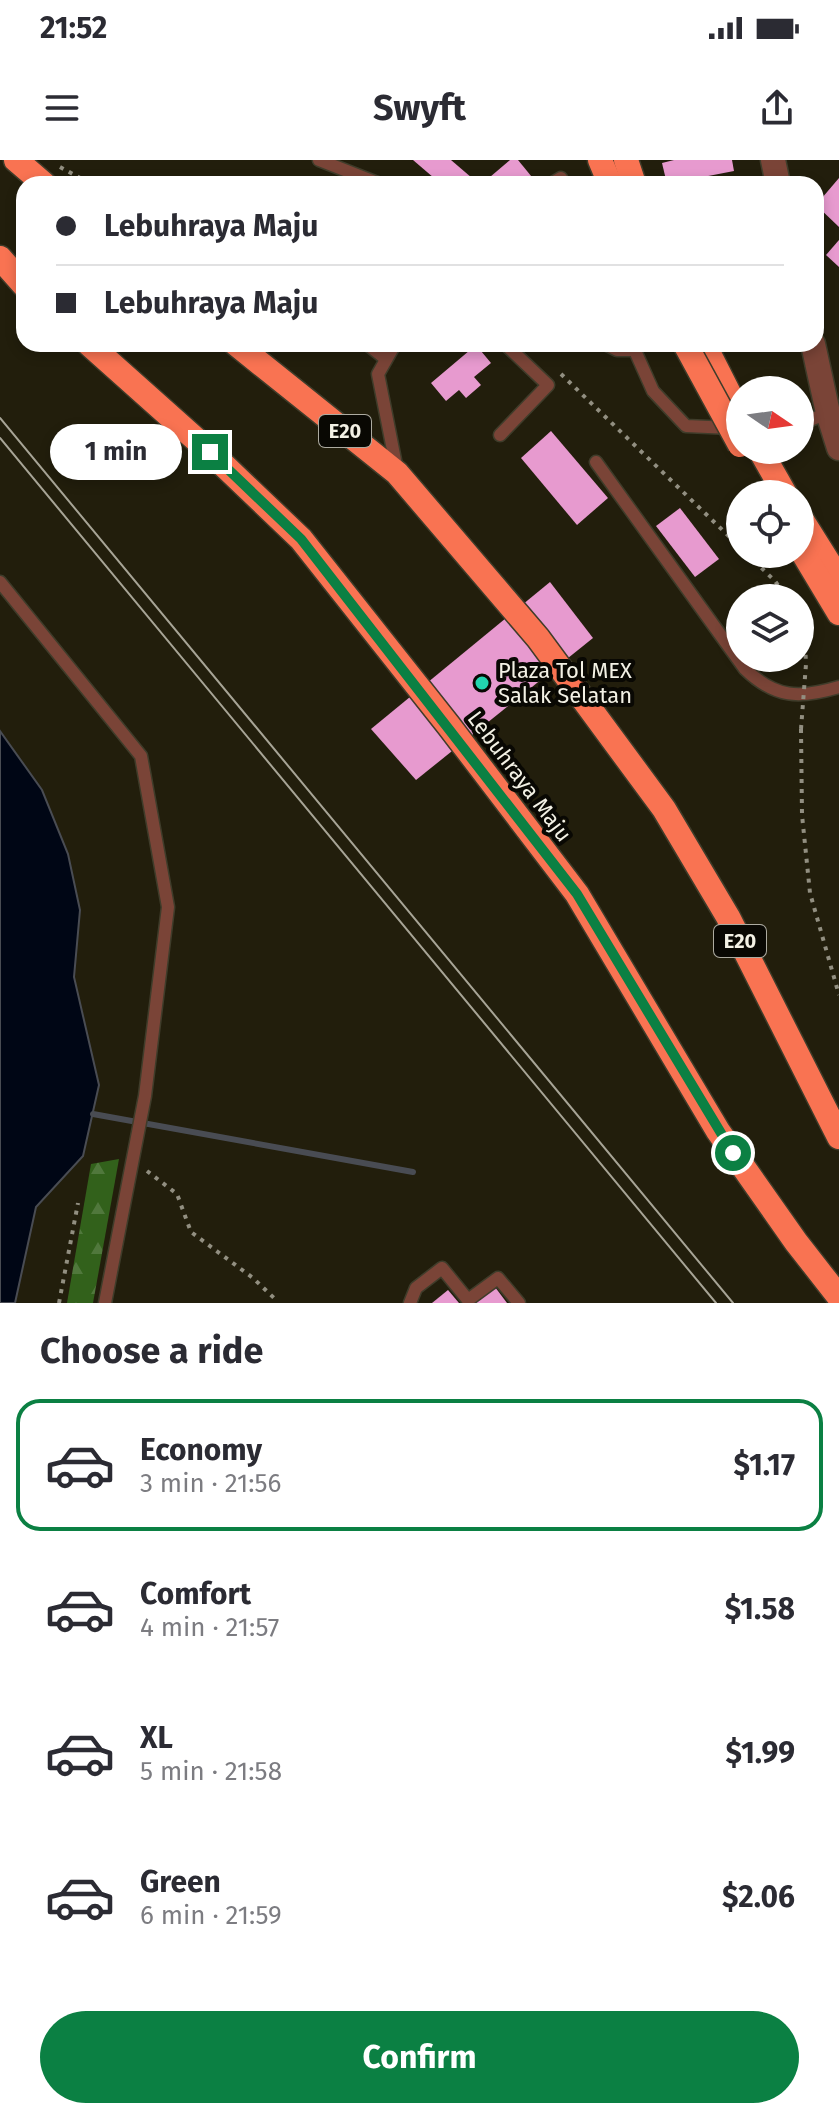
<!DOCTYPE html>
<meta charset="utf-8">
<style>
body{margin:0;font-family:"Fira Sans",sans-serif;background:#f2f2f3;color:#2b2b33;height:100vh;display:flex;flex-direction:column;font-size:30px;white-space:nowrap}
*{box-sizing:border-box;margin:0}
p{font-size:26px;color:#7c7c81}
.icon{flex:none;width:44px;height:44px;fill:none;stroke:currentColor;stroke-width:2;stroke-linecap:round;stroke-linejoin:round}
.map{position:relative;height:1143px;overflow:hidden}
.drawer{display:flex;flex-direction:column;background:#fff;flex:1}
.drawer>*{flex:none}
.top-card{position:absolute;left:16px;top:16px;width:808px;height:176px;border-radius:24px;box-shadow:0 4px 12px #0003;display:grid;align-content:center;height:176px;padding:0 40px;background:#fff}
.needle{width:52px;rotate:103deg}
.fabs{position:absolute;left:726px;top:216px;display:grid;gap:16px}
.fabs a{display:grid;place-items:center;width:88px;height:88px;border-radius:50%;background:#fff;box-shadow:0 4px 12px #0003;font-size:40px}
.end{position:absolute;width:36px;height:36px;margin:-18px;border:10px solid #0b8043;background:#fff;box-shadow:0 0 0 4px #fff}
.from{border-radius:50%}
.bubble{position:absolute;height:56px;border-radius:28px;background:#fff;box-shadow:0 4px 12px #0003;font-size:26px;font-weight:700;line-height:56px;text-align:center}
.top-card b{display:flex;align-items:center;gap:28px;height:76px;font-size:30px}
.top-card b+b{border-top:2px solid #e1e1e2}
.top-card i{width:20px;height:20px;background:#2b2b33}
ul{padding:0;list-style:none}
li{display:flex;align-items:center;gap:24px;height:132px;margin:0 16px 12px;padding:0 24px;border:4px solid transparent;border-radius:24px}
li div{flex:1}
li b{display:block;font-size:30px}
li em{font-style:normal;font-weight:700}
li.active{border-color:#0b8043}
li>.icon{width:72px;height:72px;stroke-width:1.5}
h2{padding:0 40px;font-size:36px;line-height:96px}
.action{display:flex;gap:16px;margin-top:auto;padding:16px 40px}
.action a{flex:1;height:92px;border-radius:48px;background:#0b8043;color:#fff;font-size:32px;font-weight:700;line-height:92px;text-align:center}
.status{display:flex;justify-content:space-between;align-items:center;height:56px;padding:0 40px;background:#fff;direction:ltr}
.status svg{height:22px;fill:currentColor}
header{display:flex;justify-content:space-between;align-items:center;height:104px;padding:0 40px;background:#fff;font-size:36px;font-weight:700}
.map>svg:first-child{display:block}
.forest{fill:url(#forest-firs)}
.water{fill:#000615;stroke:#494c53;stroke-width:2}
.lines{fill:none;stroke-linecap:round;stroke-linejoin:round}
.stream{stroke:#494c53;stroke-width:6}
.building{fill:#e79acf}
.service-casing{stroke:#3f3c2a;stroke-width:15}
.minor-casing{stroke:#3f3c2a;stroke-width:27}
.motorway-casing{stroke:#3f3c2a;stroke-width:27}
.path{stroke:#928f81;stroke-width:4;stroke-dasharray:4 6;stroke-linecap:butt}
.service{stroke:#7a4437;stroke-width:12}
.minor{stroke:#7a4437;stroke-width:24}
.motorway{stroke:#f97352;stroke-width:24}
.tram{stroke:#a7a496;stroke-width:2}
.motorway-bridge-casing{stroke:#3f3c2a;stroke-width:27;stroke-linecap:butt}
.path-bridge{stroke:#928f81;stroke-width:4;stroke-dasharray:4 6;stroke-linecap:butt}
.motorway-bridge{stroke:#f97352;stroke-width:24}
.route{stroke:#0b8043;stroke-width:10}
.poi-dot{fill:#22d5af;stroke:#090803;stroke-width:3}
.labels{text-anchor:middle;stroke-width:8;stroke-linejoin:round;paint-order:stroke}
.shield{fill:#090803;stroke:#adaba1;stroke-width:2}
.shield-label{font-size:20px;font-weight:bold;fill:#f3f1e5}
.poi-label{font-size:22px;fill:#f3f1e5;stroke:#090803;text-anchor:start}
.street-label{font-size:22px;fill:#f3f1e5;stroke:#090803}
</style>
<div class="status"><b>21:52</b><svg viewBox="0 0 49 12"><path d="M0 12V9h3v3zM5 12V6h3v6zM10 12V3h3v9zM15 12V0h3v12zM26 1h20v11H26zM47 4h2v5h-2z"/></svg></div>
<header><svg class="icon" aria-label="menu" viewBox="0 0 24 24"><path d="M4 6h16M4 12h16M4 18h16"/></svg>Swyft<svg class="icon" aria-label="share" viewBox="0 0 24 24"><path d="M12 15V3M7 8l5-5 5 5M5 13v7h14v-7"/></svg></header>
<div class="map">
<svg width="839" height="1143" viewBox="0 0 839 1143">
<defs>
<pattern id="forest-firs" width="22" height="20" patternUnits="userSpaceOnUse" patternTransform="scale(2)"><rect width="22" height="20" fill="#32611b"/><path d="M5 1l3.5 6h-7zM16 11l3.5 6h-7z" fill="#50783c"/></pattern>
</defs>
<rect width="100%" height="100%" fill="#221e0c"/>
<polygon class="forest" points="119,999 93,1143 67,1143 91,1004"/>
<polygon class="water" points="0,571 42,630 68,694 80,750 74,817 99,925 83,996 36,1047 15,1143 0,1143"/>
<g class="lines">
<polyline class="stream" points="93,954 413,1012"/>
</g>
<g class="building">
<polygon points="413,0 451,0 479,24 441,24"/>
<polygon points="510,0 518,0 536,22 496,24 490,17"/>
<polygon points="674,0 732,0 734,11 667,24 662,3"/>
<polygon points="839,18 839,67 816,45"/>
<polygon points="839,80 839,107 826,95"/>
<polygon points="476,185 491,203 474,217 481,225 466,238 459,230 446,241 431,223"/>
<polygon points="551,271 608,338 577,365 521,298"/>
<polygon points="680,348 719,399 695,417 656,366"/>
<polygon points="550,422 593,478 416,620 371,569"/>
<polygon points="495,1127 507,1143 475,1143"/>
<polygon points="448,1130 459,1143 432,1143"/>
</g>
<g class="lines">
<defs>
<g id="service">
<polyline points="319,0 380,24"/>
<polyline points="551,24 561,18 564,24"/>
<polyline points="367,184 386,199"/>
<polyline points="395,184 378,214 397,310"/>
<polyline points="605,184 617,190 634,190"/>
<polyline points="632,184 653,231 686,266 731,268"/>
<polyline points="800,264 828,253"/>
<polyline points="500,275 548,225 505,184"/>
<path d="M596,302L745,509C775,538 799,539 839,527"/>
<polyline points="0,422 141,596 168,747 145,936 105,1143"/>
<polyline points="410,1143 416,1128 442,1108 468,1140 498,1118 519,1143"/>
</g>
<g id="minor">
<polyline points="773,0 778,24"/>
<polyline points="813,184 828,253 839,288"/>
</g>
<g id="motorway">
<polyline points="16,0 44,24"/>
<polyline points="600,0 610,24"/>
<polyline points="626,0 634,24"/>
<polyline points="0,98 24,125"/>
<polyline points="89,184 210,292 301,379 449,566 577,734 718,971 796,1082 839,1137"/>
<polyline points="236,184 397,313 538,478 664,649 728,757 839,977"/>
<polyline points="704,184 740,255"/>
<polyline points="760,290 785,334"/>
<polyline points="800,357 839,419"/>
<polyline points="800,388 839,453"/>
</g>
</defs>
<use href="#service" class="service-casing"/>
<use href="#minor" class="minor-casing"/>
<use href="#motorway" class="motorway-casing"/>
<g class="path">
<polyline points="60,7 91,24"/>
<polyline points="561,214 740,387"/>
<polyline points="747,394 775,421 787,438"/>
<polyline points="800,456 804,462 806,504"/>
<polyline points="801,569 802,655 810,733 839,835"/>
<polyline points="147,1011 177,1034 191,1072 253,1118 274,1138 272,1143"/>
<polyline points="59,1143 78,1043"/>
</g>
<use href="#service" class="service"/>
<use href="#minor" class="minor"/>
<use href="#motorway" class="motorway"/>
<g class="tram">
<polyline points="0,258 733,1143"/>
<polyline points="0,278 716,1143"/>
</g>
<defs>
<polyline id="motorway-bridge" points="685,184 740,285"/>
</defs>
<use href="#motorway-bridge" class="motorway-bridge-casing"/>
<polyline class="path-bridge" points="801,569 806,504"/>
<use href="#motorway-bridge" class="motorway-bridge"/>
</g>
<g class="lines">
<polyline class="route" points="210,292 301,379 577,734 733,993"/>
</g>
<circle class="poi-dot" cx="482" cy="523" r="8"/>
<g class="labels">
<g class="shield">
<rect x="319" y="255" width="52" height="32" rx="6"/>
<rect x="714" y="765" width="52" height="32" rx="6"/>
</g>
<g class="shield-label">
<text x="345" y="278">E20</text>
<text x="740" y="788">E20</text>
</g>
<g class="poi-label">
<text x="498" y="518">Plaza Tol MEX<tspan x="498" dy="25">Salak Selatan</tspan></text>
</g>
<g class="street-label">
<text transform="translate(520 616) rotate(53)" y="8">Lebuhraya Maju</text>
</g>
</g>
</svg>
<div class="fabs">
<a><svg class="needle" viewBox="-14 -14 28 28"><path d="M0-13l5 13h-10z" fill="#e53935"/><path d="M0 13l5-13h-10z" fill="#7c7c81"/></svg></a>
<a><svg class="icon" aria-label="locate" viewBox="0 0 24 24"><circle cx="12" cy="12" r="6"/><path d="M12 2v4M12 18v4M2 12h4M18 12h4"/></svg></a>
<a><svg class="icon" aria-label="layers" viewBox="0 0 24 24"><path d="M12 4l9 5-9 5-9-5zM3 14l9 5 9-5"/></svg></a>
</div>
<i class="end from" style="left:733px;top:993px"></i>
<i class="end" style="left:210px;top:292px"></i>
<div class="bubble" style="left:50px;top:264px;width:132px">1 min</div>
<div class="top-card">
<b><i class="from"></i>Lebuhraya Maju</b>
<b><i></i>Lebuhraya Maju</b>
</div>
</div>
<section class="drawer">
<h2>Choose a ride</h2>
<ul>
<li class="active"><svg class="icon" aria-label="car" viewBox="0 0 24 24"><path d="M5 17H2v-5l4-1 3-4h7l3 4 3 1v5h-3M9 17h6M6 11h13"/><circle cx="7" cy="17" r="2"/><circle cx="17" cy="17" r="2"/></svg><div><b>Economy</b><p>3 min · 21:56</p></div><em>$1.17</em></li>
<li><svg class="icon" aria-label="car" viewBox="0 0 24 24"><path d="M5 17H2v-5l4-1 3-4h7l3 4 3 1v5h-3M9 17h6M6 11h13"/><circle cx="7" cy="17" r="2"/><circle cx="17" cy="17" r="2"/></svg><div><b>Comfort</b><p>4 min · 21:57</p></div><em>$1.58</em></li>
<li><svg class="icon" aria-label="car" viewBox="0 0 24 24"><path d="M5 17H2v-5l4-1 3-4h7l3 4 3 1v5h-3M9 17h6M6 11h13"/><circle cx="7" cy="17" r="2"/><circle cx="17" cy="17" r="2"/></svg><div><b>XL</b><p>5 min · 21:58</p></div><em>$1.99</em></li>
<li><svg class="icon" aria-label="car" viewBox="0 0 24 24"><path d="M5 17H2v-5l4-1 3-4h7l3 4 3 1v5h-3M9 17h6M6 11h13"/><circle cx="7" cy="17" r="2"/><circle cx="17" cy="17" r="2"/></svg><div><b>Green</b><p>6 min · 21:59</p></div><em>$2.06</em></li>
</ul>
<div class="action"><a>Confirm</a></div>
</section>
